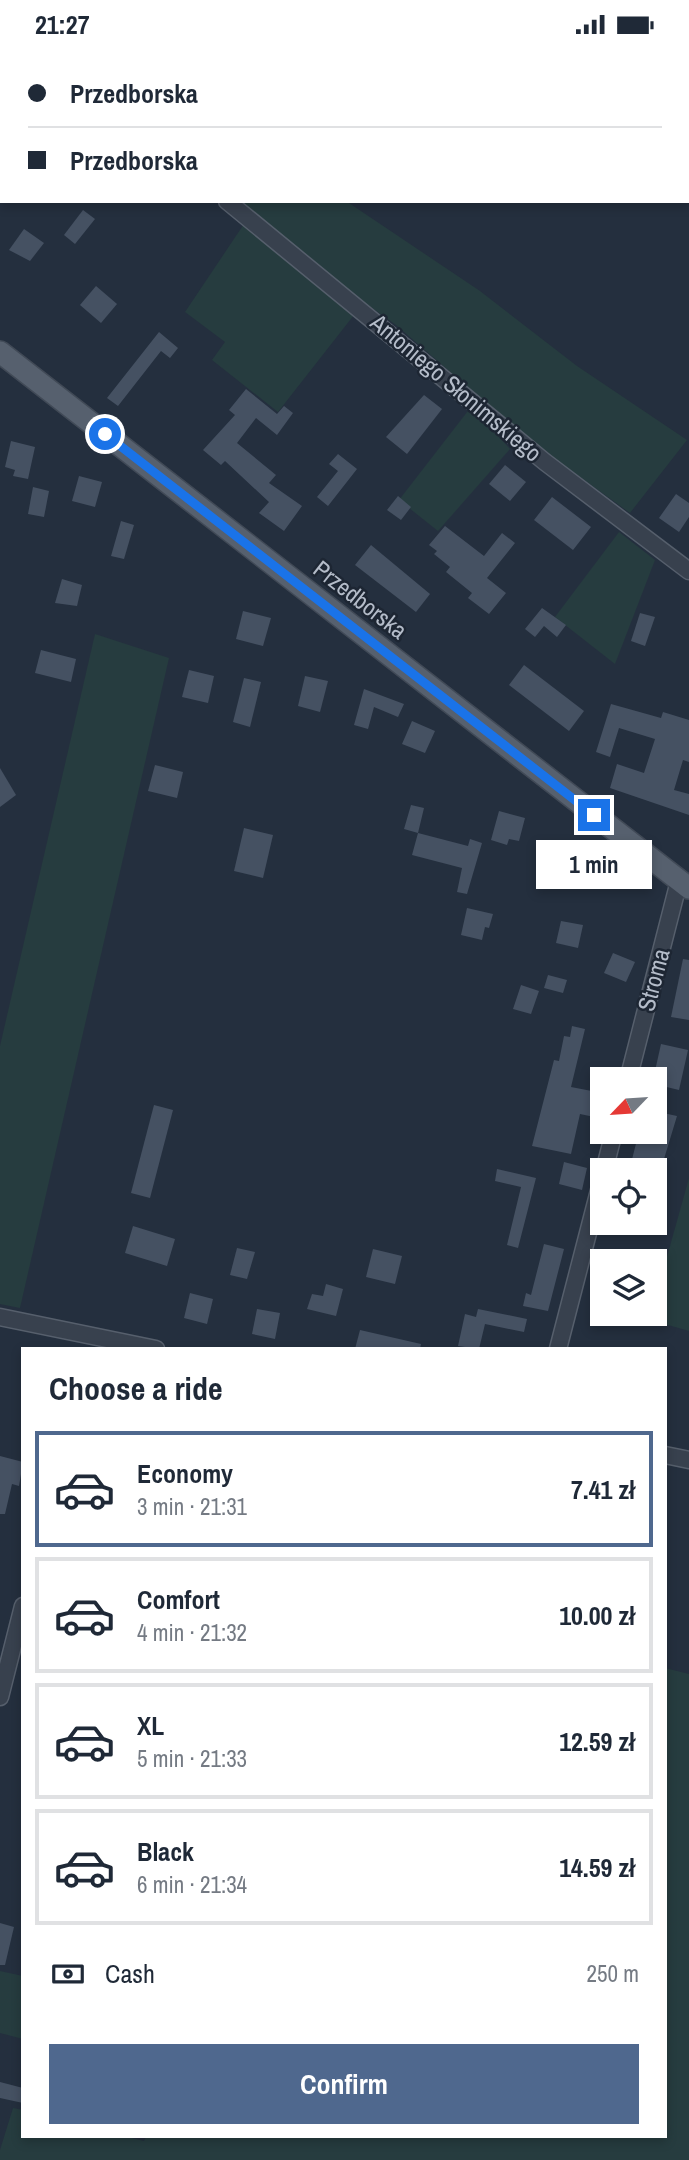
<!DOCTYPE html>
<meta charset="utf-8">
<style>
body{margin:0;font-family:"Archivo Narrow",sans-serif;background:#f2f2f3;color:#1f2937;height:100vh;display:flex;flex-direction:column;font-size:26px;white-space:nowrap}
*{box-sizing:border-box;margin:0}
p{font-size:23px;color:#747a83}
.icon{flex:none;width:38px;height:38px;fill:none;stroke:currentColor;stroke-width:2;stroke-linecap:round;stroke-linejoin:round}
.map{position:relative;flex:1;overflow:hidden}
.details{position:absolute;left:21px;top:1298px;width:646px;height:791px;display:flex;flex-direction:column;background:#fff;border-radius:0px;box-shadow:0 4px 10px #0003}
.details>*{flex:none}
.hud{position:absolute;left:0px;top:0px;width:690px;height:154px;box-shadow:0 4px 10px #0003;display:grid;align-content:center;height:154px;padding:0 28px;background:#fff}
.needle{width:46px;rotate:245deg}
.tools{position:absolute;left:590px;top:1018px;display:grid;gap:14px}
.tools a{display:grid;place-items:center;width:77px;height:77px;border-radius:0px;background:#fff;box-shadow:0 4px 10px #0003;font-size:35px}
.end{position:absolute;width:32px;height:32px;margin:-16px;border:9px solid #1a73e8;background:#fff;box-shadow:0 0 0 4px #fff}
.from{border-radius:50%}
.bubble{position:absolute;height:49px;border-radius:0px;background:#fff;box-shadow:0 4px 10px #0003;font-size:23px;font-weight:700;line-height:49px;text-align:center}
.hud b{display:flex;align-items:center;gap:24px;height:66px;font-size:26px}
.hud b+b{border-top:2px solid #e0e1e3}
.hud i{width:18px;height:18px;background:#1f2937}
ul{padding:0;list-style:none}
li{display:flex;align-items:center;gap:21px;height:116px;margin:0 14px 10px;padding:0 14px;border:4px solid #e0e1e3;border-radius:0px}
li div{flex:1}
li b{display:block;font-size:26px}
li em{font-style:normal;font-weight:700}
li.on{border-color:#4f688e}
li>.icon{width:63px;height:63px;stroke-width:1.5}
h2{padding:0 28px;font-size:32px;line-height:84px}
.pay{display:flex;align-items:center;gap:18px;height:77px;padding:0 28px;font-size:26px}
.pay p{margin-inline-start:auto}
.cta{display:flex;gap:14px;margin-top:auto;padding:14px 28px}
.cta a{flex:1;height:80px;border-radius:0px;background:#4f688e;color:#fff;font-size:28px;font-weight:700;line-height:80px;text-align:center}
.status{display:flex;justify-content:space-between;align-items:center;height:49px;padding:0 35px;background:#fff;direction:ltr}
.status svg{height:19px;fill:currentColor}
.map>svg:first-child{display:block}
.green{fill:#263c3f}
.building{fill:#455162}
.lines{fill:none;stroke-linecap:round;stroke-linejoin:round}
.minor-casing{stroke:#565f6c;stroke-width:19}
.major-casing{stroke:#414a57;stroke-width:24}
.minor{stroke:#38414e;stroke-width:16}
.major{stroke:#56606e;stroke-width:21}
.route{stroke:#1a73e8;stroke-width:9}
.labels{text-anchor:middle;stroke-width:5;stroke-linejoin:round;paint-order:stroke}
.street-label{font-size:24px;fill:#b4bcc9;stroke:#1d2633}
</style>
<div class="status"><b>21:27</b><svg viewBox="0 0 49 12"><path d="M0 12V9h3v3zM5 12V6h3v6zM10 12V3h3v9zM15 12V0h3v12zM26 1h20v11H26zM47 4h2v5h-2z"/></svg></div>
<div class="map">
<svg width="689" height="2111" viewBox="0 0 689 2111">
<rect width="100%" height="100%" fill="#242f3e"/>
<g class="green">
<polygon points="235,152 346,152 480,242 577,317 687,391 630,464 530,392 396,276 330,229"/>
<polygon points="244,175 354,266 278,363 212,311 225,293 185,263"/>
<polygon points="471,358 510,400 438,482 399,451"/>
<polygon points="619,483 655,511 615,615 555,568"/>
<polygon points="95,585 169,609 20,1259 0,1255 0,997"/>
<polygon points="689,1129 689,1282 654,1272 663,1222"/>
<polygon points="665,1619 689,1625 689,2111 0,2111 0,2101 13,2059 23,2061 23,2088 128,2088 144,2092 146,2088 665,2088"/>
<polygon points="0,1922 23,1927 23,1990 0,1984"/>
</g>
<g class="building">
<polygon points="83,161 95,170 75,195 64,186"/>
<polygon points="24,180 44,194 30,212 9,201"/>
<polygon points="96,237 117,255 101,274 80,256"/>
<polygon points="159,283 178,299 170,309 161,302 118,357 107,349"/>
<polygon points="246,340 277,365 284,357 293,364 277,386 256,369 237,394 276,426 269,434 302,457 284,482 259,464 269,453 225,412 221,416 203,401 235,366 229,361"/>
<polygon points="424,346 442,360 407,405 386,388"/>
<polygon points="11,392 35,398 28,430 13,427 15,421 5,418"/>
<polygon points="338,405 357,420 328,457 317,448 338,422 329,415"/>
<polygon points="505,416 526,433 510,452 489,435"/>
<polygon points="79,427 102,433 95,458 72,452"/>
<polygon points="33,438 49,442 44,468 28,465"/>
<polygon points="676,445 689,454 689,468 679,483 659,469"/>
<polygon points="398,447 411,458 401,471 387,461"/>
<polygon points="552,448 591,478 573,501 534,471"/>
<polygon points="121,472 134,476 124,510 111,507"/>
<polygon points="445,477 484,507 502,484 515,494 487,529 506,544 489,565 468,549 472,544 446,523 450,518 434,505 437,502 429,496"/>
<polygon points="371,496 430,545 416,563 355,516"/>
<polygon points="62,530 82,536 77,557 55,554"/>
<polygon points="542,559 566,576 557,588 544,577 535,588 525,580"/>
<polygon points="243,562 271,569 263,597 236,590"/>
<polygon points="640,564 655,568 645,597 631,592"/>
<polygon points="41,601 76,610 71,633 35,624"/>
<polygon points="524,616 584,662 569,682 509,636"/>
<polygon points="189,621 214,627 208,654 182,648"/>
<polygon points="305,627 328,632 320,663 298,657"/>
<polygon points="244,629 261,633 250,678 233,673"/>
<polygon points="364,640 404,655 398,668 374,658 368,680 354,676"/>
<polygon points="611,655 661,669 663,663 689,671 689,713 683,711 674,741 689,745 689,766 610,739 617,715 644,724 655,690 619,679 610,708 596,703"/>
<polygon points="412,672 435,682 425,704 402,695"/>
<polygon points="155,716 183,723 177,749 148,742"/>
<polygon points="0,719 16,746 0,758"/>
<polygon points="411,756 424,759 418,784 468,797 470,790 482,794 467,845 457,843 462,819 412,806 418,784 404,780"/>
<polygon points="499,762 525,769 519,792 509,790 507,796 491,791"/>
<polygon points="244,779 273,786 263,829 234,822"/>
<polygon points="467,859 493,865 489,879 485,878 482,891 461,886"/>
<polygon points="561,872 583,876 578,899 556,894"/>
<polygon points="613,904 635,913 626,933 604,924"/>
<polygon points="683,910 689,911 689,971 671,968"/>
<polygon points="548,926 567,931 563,944 544,939"/>
<polygon points="521,936 539,942 531,965 513,960"/>
<polygon points="572,977 585,980 571,1038 602,1044 602,1052 599,1069 580,1065 571,1105 532,1097 554,1011 559,1012 564,987 570,988"/>
<polygon points="661,995 688,1001 679,1041 654,1035 653,1031"/>
<polygon points="154,1056 173,1061 150,1149 131,1144"/>
<polygon points="654,1062 677,1067 664,1110 660,1109 657,1122 629,1122 639,1083 654,1083"/>
<polygon points="564,1113 587,1119 582,1141 559,1135"/>
<polygon points="497,1120 536,1129 518,1199 507,1196 521,1138 495,1132"/>
<polygon points="133,1177 175,1190 167,1217 125,1204"/>
<polygon points="544,1195 564,1200 548,1262 523,1257 526,1244 531,1246"/>
<polygon points="237,1199 255,1203 247,1230 230,1226"/>
<polygon points="373,1200 402,1207 395,1235 366,1228"/>
<polygon points="326,1235 343,1240 336,1267 307,1260 312,1245 323,1247"/>
<polygon points="190,1244 213,1250 207,1275 184,1269"/>
<polygon points="257,1260 280,1264 275,1290 252,1285"/>
<polygon points="478,1260 527,1270 524,1283 485,1275 479,1300 458,1297 465,1265 476,1268"/>
<polygon points="360,1281 421,1295 420,1300 355,1300"/>
<polygon points="0,1407 23,1413 19,1437 12,1435 5,1465 0,1465"/>
<polygon points="0,1874 14,1878 5,1916 0,1916"/>
<polygon points="0,2033 23,2039 23,2054 0,2049"/>
</g>
<g class="lines">
<defs>
<g id="minor">
<polyline points="48,0 49,2"/>
<polyline points="227,152 545,413 689,522"/>
<polyline points="628,1031 679,832"/>
<polyline points="604,1122 614,1083"/>
<polyline points="0,1268 156,1300"/>
<polyline points="558,1300 602,1130"/>
<polyline points="665,1406 689,1411"/>
<polyline points="0,1648 23,1557"/>
</g>
<polyline id="major" points="0,303 689,839"/>
</defs>
<use href="#minor" class="minor-casing"/>
<use href="#major" class="major-casing"/>
<use href="#minor" class="minor"/>
<use href="#major" class="major"/>
</g>
<g class="lines">
<polyline class="route" points="105,385 594,766"/>
</g>
<g class="labels">
<g class="street-label">
<text transform="translate(456 339) rotate(40)" y="8">Antoniego Słonimskiego</text>
<text transform="translate(360 551) rotate(38)" y="8">Przedborska</text>
<text transform="translate(654 931) rotate(-75)" y="8">Stroma</text>
</g>
</g>
</svg>
<div class="tools">
<a><svg class="needle" viewBox="-14 -14 28 28"><path d="M0-13l5 13h-10z" fill="#e53935"/><path d="M0 13l5-13h-10z" fill="#747a83"/></svg></a>
<a><svg class="icon" aria-label="locate" viewBox="0 0 24 24"><circle cx="12" cy="12" r="6"/><path d="M12 2v4M12 18v4M2 12h4M18 12h4"/></svg></a>
<a><svg class="icon" aria-label="layers" viewBox="0 0 24 24"><path d="M12 4l9 5-9 5-9-5zM3 14l9 5 9-5"/></svg></a>
</div>
<i class="end from" style="left:105px;top:385px"></i>
<i class="end" style="left:594px;top:766px"></i>
<div class="bubble" style="left:536px;top:791px;width:116px">1 min</div>
<div class="hud">
<b><i class="from"></i>Przedborska</b>
<b><i></i>Przedborska</b>
</div>
<section class="details">
<h2>Choose a ride</h2>
<ul>
<li class="on"><svg class="icon" aria-label="car" viewBox="0 0 24 24"><path d="M5 17H2v-5l4-1 3-4h7l3 4 3 1v5h-3M9 17h6M6 11h13"/><circle cx="7" cy="17" r="2"/><circle cx="17" cy="17" r="2"/></svg><div><b>Economy</b><p>3 min · 21:31</p></div><em>7.41 zł</em></li>
<li><svg class="icon" aria-label="car" viewBox="0 0 24 24"><path d="M5 17H2v-5l4-1 3-4h7l3 4 3 1v5h-3M9 17h6M6 11h13"/><circle cx="7" cy="17" r="2"/><circle cx="17" cy="17" r="2"/></svg><div><b>Comfort</b><p>4 min · 21:32</p></div><em>10.00 zł</em></li>
<li><svg class="icon" aria-label="car" viewBox="0 0 24 24"><path d="M5 17H2v-5l4-1 3-4h7l3 4 3 1v5h-3M9 17h6M6 11h13"/><circle cx="7" cy="17" r="2"/><circle cx="17" cy="17" r="2"/></svg><div><b>XL</b><p>5 min · 21:33</p></div><em>12.59 zł</em></li>
<li><svg class="icon" aria-label="car" viewBox="0 0 24 24"><path d="M5 17H2v-5l4-1 3-4h7l3 4 3 1v5h-3M9 17h6M6 11h13"/><circle cx="7" cy="17" r="2"/><circle cx="17" cy="17" r="2"/></svg><div><b>Black</b><p>6 min · 21:34</p></div><em>14.59 zł</em></li>
</ul>
<div class="pay"><svg class="icon" aria-label="cash" viewBox="0 0 24 24"><path d="M3 7h18v10H3z"/><circle cx="12" cy="12" r="2"/></svg>Cash<p>250 m</p></div>
<div class="cta"><a>Confirm</a></div>
</section>
</div>
